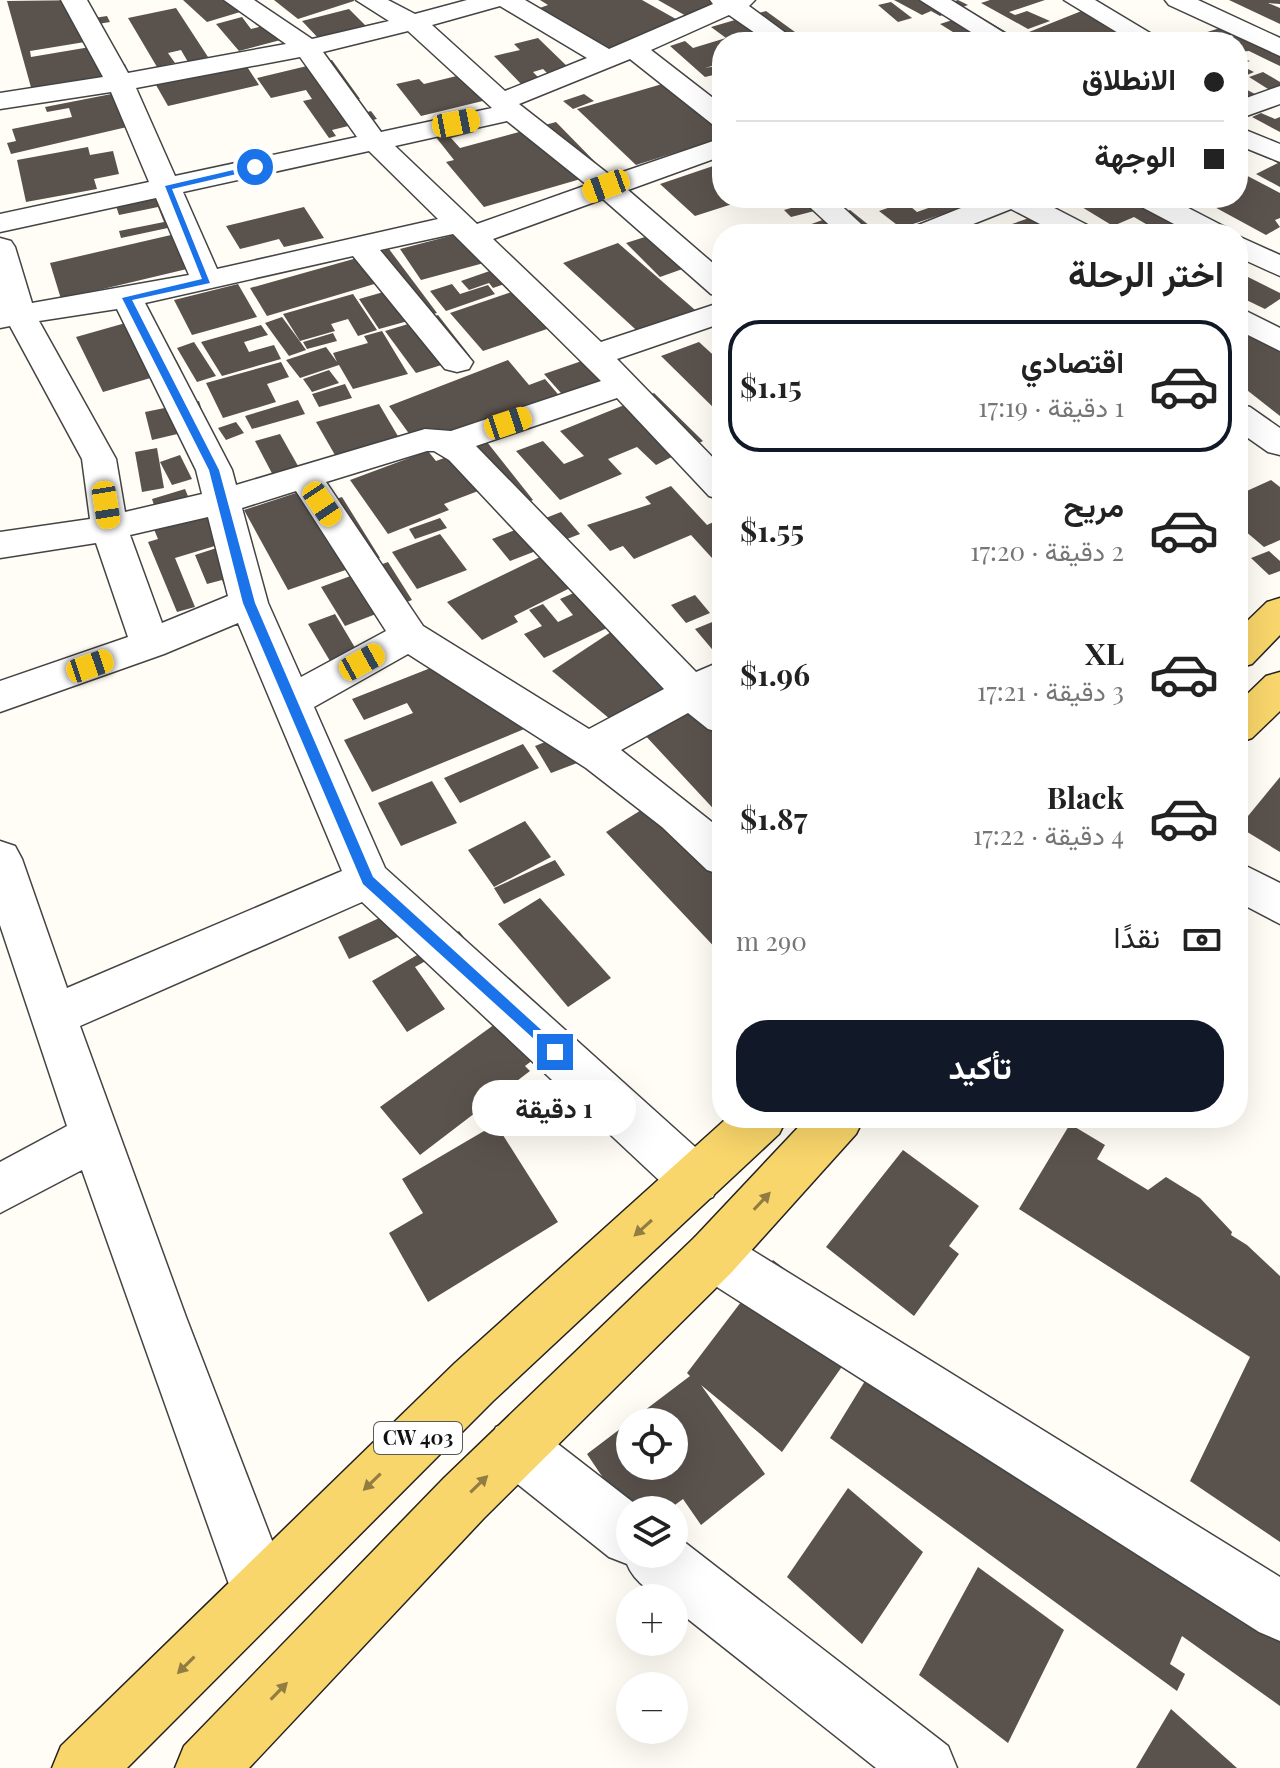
<!DOCTYPE html>
<html lang="ar">
<meta charset="utf-8">
<style>
body{margin:0;font-family:"Playfair Display",Vazirmatn,serif;background:#f2f2f2;color:#222;direction:rtl;height:100vh;display:flex;flex-direction:column;font-size:30px;white-space:nowrap}
*{box-sizing:border-box;margin:0}
p{font-size:26px;color:#767676}
.icon{flex:none;width:44px;height:44px;fill:none;stroke:currentColor;stroke-width:2;stroke-linecap:round;stroke-linejoin:round}
.map{position:relative;flex:1;overflow:hidden;direction:ltr}
.drawer{position:absolute;left:712px;top:224px;width:536px;height:904px;display:flex;flex-direction:column;background:#fff;border-radius:32px;box-shadow:0 8px 32px #0002;direction:rtl}
.drawer>*{flex:none}
.banner{position:absolute;left:712px;top:32px;width:536px;height:176px;border-radius:32px;box-shadow:0 8px 32px #0002;direction:rtl;display:grid;align-content:center;height:176px;padding:0 24px;background:#fff}
.buttons{position:absolute;left:616px;top:1408px;display:grid;gap:16px}
.buttons a{display:grid;place-items:center;width:72px;height:72px;border-radius:50%;background:#fff;box-shadow:0 8px 32px #0002;font-size:40px}
.end{position:absolute;width:36px;height:36px;margin:-18px;border:10px solid #1a73e8;background:#fff;box-shadow:0 0 0 4px #fff}
.from{border-radius:50%}
.bubble{position:absolute;height:56px;border-radius:28px;background:#fff;box-shadow:0 8px 32px #0002;font-size:26px;font-weight:700;line-height:56px;text-align:center;direction:rtl}
.car{position:absolute;width:24px;height:48px;margin:-24px -12px;border-radius:10px;box-shadow:0 0 6px 2px #0007;background:linear-gradient(#f5c518 24%,#345 0 40%,#f5c518 0 76%,#345 0 86%,#f5c518 0)}
.banner b{display:flex;align-items:center;gap:28px;height:76px;font-size:30px}
.banner b+b{border-top:2px solid #e0e0e0}
.banner i{width:20px;height:20px;background:#222}
ul{padding:0;list-style:none}
li{display:flex;align-items:center;gap:24px;height:132px;margin:0 16px 12px;padding:0 8px;border:4px solid transparent;border-radius:32px}
li div{flex:1}
li b{display:block;font-size:30px}
li em{font-style:normal;font-weight:700}
li.current{border-color:#111827}
li>.icon{width:72px;height:72px;stroke-width:1.5}
h2{padding:0 24px;font-size:36px;line-height:96px}
.pay{display:flex;align-items:center;gap:20px;height:88px;padding:0 24px;font-size:30px}
.pay p{margin-inline-start:auto}
.button{display:flex;gap:16px;margin-top:auto;padding:16px 24px}
.button a{flex:1;height:92px;border-radius:32px;background:#111827;color:#fff;font-size:32px;font-weight:700;line-height:92px;text-align:center}
.map>svg:first-child{display:block}
.building{fill:#5a524d;fill-rule:evenodd}
.lines{fill:none;stroke-linecap:round;stroke-linejoin:round}
.minor-casing{stroke:#444;stroke-width:3}
.major-casing{stroke:#222;stroke-width:3}
.minor{fill:#fff;fill-rule:evenodd}
.major{fill:#f9d66b;fill-rule:evenodd}
.oneway{fill:#917d42}
.route{fill:#1a73e8}
.labels{text-anchor:middle;stroke-width:8;stroke-linejoin:round;paint-order:stroke}
.shield{fill:#fff;stroke:#585858;stroke-width:2}
.shield-label{font-size:20px;font-weight:bold;fill:#111}
</style>
<div class="map">
<svg width="1280" height="1768" viewBox="0 0 1280 1768">
<rect width="100%" height="100%" fill="#fffdf5"/>
<g class="building">
<polygon points="88,0 94,18 107,16 110,22 92,25 97,40 30,51 31,57 108,44 116,65 125,64 129,74 32,91 7,1"/>
<polygon points="183,0 253,0 260,6 207,22"/>
<polygon points="274,0 354,0 354,1 298,19"/>
<polygon points="540,0 642,0 683,23 612,51 537,9 548,5"/>
<polygon points="658,0 729,0 688,17"/>
<polygon points="894,0 937,0 944,4 958,0 968,5 940,16 931,11 922,15"/>
<polygon points="990,0 1045,0 1009,12 1015,15 1027,11 1050,21 1028,29 981,3"/>
<polygon points="1229,0 1280,0 1280,4 1268,3 1280,8 1280,24"/>
<polygon points="891,2 912,18 898,22 878,5"/>
<polygon points="1094,6 1136,28 1101,42 1060,42 1029,32"/>
<polygon points="176,8 208,57 188,62 181,50 168,53 175,63 157,67 128,18"/>
<polygon points="349,9 367,27 320,40 302,21"/>
<polygon points="766,11 806,40 722,42 722,63 705,68 722,65 722,73 705,77 670,46 685,41 693,48 726,38 711,27"/>
<polygon points="974,13 1023,42 969,42 940,24"/>
<polygon points="242,17 251,29 279,22 292,37 239,51 216,24"/>
<polygon points="1223,27 1234,34 1215,40 1218,42 1182,40"/>
<polygon points="1247,30 1280,45 1280,66 1249,51 1238,52 1238,42 1221,42"/>
<polygon points="538,38 572,71 551,77 543,69 533,72 543,82 524,87 494,56 520,50 514,44"/>
<polygon points="1238,57 1250,61 1240,65 1254,72 1245,76 1238,72"/>
<polygon points="332,60 360,99 351,101 360,114 371,111 377,119 332,130 336,136 329,138 303,101 312,99 306,90 271,98 257,78"/>
<polygon points="246,65 259,85 168,106 156,85"/>
<polygon points="473,72 495,98 421,116 396,84 419,79 424,84"/>
<polygon points="1263,72 1280,82 1280,89 1273,92 1249,77"/>
<polygon points="686,77 722,111 722,138 636,165 577,109"/>
<polygon points="1238,85 1268,101 1238,115"/>
<polygon points="137,89 155,131 131,136 127,127 11,154 7,143 16,141 12,129 72,117 69,108 47,112 45,107"/>
<polygon points="584,94 594,101 573,109 563,101"/>
<polygon points="1261,113 1275,119 1280,117 1280,132 1252,117"/>
<polygon points="556,122 605,172 484,207 446,162 454,160 435,136 470,127 474,132 451,138 460,148"/>
<polygon points="88,147 90,155 113,151 119,174 94,179 97,189 26,202 17,160"/>
<polygon points="1280,158 1280,187 1256,174 1278,163 1274,161"/>
<polygon points="722,163 722,198 748,199 695,216 660,184"/>
<polygon points="1238,171 1280,193 1280,218 1275,220 1280,227 1266,235 1198,198 1238,198"/>
<polygon points="178,190 191,223 121,238 119,231 164,222 158,207 119,215 115,203"/>
<polygon points="826,198 834,206 791,217 784,210"/>
<polygon points="943,198 991,198 901,228 879,211 905,202 917,212 948,201"/>
<polygon points="1067,198 1159,198 1207,220 1179,234 1163,234 1134,217 1113,226"/>
<polygon points="304,207 324,238 284,247 279,239 240,249 226,226"/>
<polygon points="850,210 880,234 784,234"/>
<polygon points="1035,216 1059,234 1021,234 1009,225"/>
<polygon points="670,229 705,261 660,277 626,243"/>
<polygon points="473,230 495,260 421,280 400,249"/>
<polygon points="171,235 175,245 196,240 187,269 61,299 50,263"/>
<polygon points="618,243 702,316 646,339 563,263"/>
<polygon points="389,249 437,313 379,329 359,299 387,291 381,282 267,316 250,288"/>
<polygon points="504,266 516,280 493,288 489,283 469,290 461,281"/>
<polygon points="1238,272 1280,293 1280,299 1265,309 1238,296"/>
<polygon points="238,284 257,317 192,335 174,300"/>
<polygon points="452,284 460,294 488,285 495,294 446,311 430,291"/>
<polygon points="535,284 570,321 483,351 450,313"/>
<polygon points="353,294 377,330 358,336 348,319 331,324 335,331 300,341 283,314"/>
<polygon points="438,315 470,356 416,373 385,331"/>
<polygon points="282,317 299,340 306,350 289,356 265,323"/>
<polygon points="129,322 168,345 181,369 103,392 76,337"/>
<polygon points="261,325 268,335 244,342 249,352 274,345 281,359 222,376 201,342"/>
<polygon points="1265,330 1280,341 1280,416 1238,383 1238,341"/>
<polygon points="382,331 408,374 353,389 339,365 300,378 286,360 326,347 337,362 333,353 368,343 364,336"/>
<polygon points="333,333 337,341 307,349 303,342"/>
<polygon points="194,342 216,376 197,382 177,348"/>
<polygon points="699,342 722,363 722,416 661,356"/>
<polygon points="602,354 627,382 569,402 544,374"/>
<polygon points="508,360 529,385 545,379 569,407 418,446 389,406"/>
<polygon points="281,362 289,377 267,384 276,402 223,418 206,383"/>
<polygon points="329,370 339,383 312,392 303,379"/>
<polygon points="345,384 352,398 319,407 312,394"/>
<polygon points="654,393 703,441 656,465 637,447 608,459 622,474 560,500 516,451 543,441 564,464 584,456 560,431"/>
<polygon points="298,400 305,414 252,429 245,416"/>
<polygon points="199,401 207,427 152,440 145,412"/>
<polygon points="379,404 402,443 339,462 316,422"/>
<polygon points="236,422 244,433 226,440 218,428"/>
<polygon points="280,434 302,473 276,481 255,441"/>
<polygon points="487,442 533,500 520,506 502,482 444,504 449,510 388,534 350,480 428,451 436,461"/>
<polygon points="157,448 164,488 142,492 135,452"/>
<polygon points="180,455 192,479 172,485 160,462"/>
<polygon points="1271,480 1280,487 1280,540 1264,547 1238,525 1238,495"/>
<polygon points="671,486 707,525 722,518 722,569 691,535 634,559 623,546 610,551 587,525 651,504 645,497"/>
<polygon points="311,488 321,504 342,497 380,558 288,590 244,510"/>
<polygon points="185,489 190,501 156,511 152,499"/>
<polygon points="223,506 238,539 175,558 195,607 177,612 148,542 158,539 153,527"/>
<polygon points="561,512 580,534 510,561 492,539"/>
<polygon points="440,518 447,528 415,539 409,529"/>
<polygon points="440,534 467,570 417,589 392,552"/>
<polygon points="232,543 229,597 222,580 207,584 195,555"/>
<polygon points="1269,551 1280,561 1280,571 1269,575 1251,558"/>
<polygon points="544,555 574,586 514,616 518,622 482,640 447,602"/>
<polygon points="388,562 412,600 345,626 321,587"/>
<polygon points="576,592 607,628 544,658 524,634 542,626 529,610 543,604 558,622 573,615 560,599"/>
<polygon points="695,595 710,613 686,623 671,605"/>
<polygon points="335,614 357,651 330,661 308,624"/>
<polygon points="722,618 722,661 695,629"/>
<polygon points="617,628 681,678 616,724 552,671"/>
<polygon points="466,654 534,725 372,792 344,740 413,713 407,703 364,720 352,699"/>
<polygon points="722,693 722,761 717,764 722,770 722,818 642,732"/>
<polygon points="568,733 585,760 551,773 535,746"/>
<polygon points="523,744 539,768 460,803 444,778"/>
<polygon points="1280,777 1280,852 1239,827"/>
<polygon points="432,781 457,823 401,846 378,803"/>
<polygon points="654,802 722,871 722,955 606,832"/>
<polygon points="525,821 551,857 494,887 468,850"/>
<polygon points="555,860 565,875 504,904 494,888"/>
<polygon points="540,898 611,978 568,1007 498,924"/>
<polygon points="388,914 400,936 349,959 338,937"/>
<polygon points="459,931 491,972 438,954 415,967 445,1009 407,1032 372,981"/>
<polygon points="520,1006 555,1043 525,1066 530,1071 420,1155 380,1107"/>
<polygon points="496,1124 558,1222 428,1302 389,1233 423,1213 402,1179"/>
<polygon points="1070,1124 1105,1145 1097,1159 1148,1190 1166,1177 1200,1198 1232,1232 1231,1235 1247,1245 1280,1276 1280,1542 1190,1481 1250,1357 1019,1209"/>
<polygon points="903,1150 979,1206 949,1246 959,1254 914,1316 826,1247"/>
<path d="M773,1260L867,1331L782,1452L701,1385L765,1474L701,1525L683,1499L668,1510H630V1518L587,1454L690,1376L687,1373ZM630,1422H674V1466H630Z"/>
<polygon points="887,1345 1280,1615 1280,1706 1182,1636 1170,1664 1185,1674 1177,1691 830,1438"/>
<polygon points="848,1488 923,1552 862,1644 787,1577"/>
<polygon points="978,1567 1064,1630 1008,1743 919,1675"/>
<polygon points="1171,1709 1237,1768 1136,1768"/>
</g>
<g class="lines">
<defs>
<g id="minor">
<path d="M61,0H87L128,73L286,44L224,0H254L312,39L389,21L356,0H388L415,14L467,0H525L609,49L713,4L710,0H755L749,6L798,42H768L729,15L651,50L722,105V126L712,124L630,59L519,104L611,176L722,138V156L628,190L722,271V296L711,294L603,199L493,239L601,342L722,302V323L617,359L722,467V500L709,496L617,398L476,446L696,672L722,661V733L708,729L688,713L621,750L722,830V875L707,870L662,827L586,768L408,654L314,707L385,868L713,1163L720,1180L713,1197L695,1204L677,1197L362,902L80,1026L186,1317L291,1590L282,1611L261,1620L240,1611L231,1590L82,1170L0,1213V1162L67,1126L0,925V841L15,846L22,859L67,988L342,871L238,623L164,654L0,712V681L128,637L96,543L0,558V532L90,519L82,459L10,326L0,328V238L11,241L15,247L32,303L189,275L156,198L0,232V214L149,182L111,92L0,109V93L103,77ZM500,6L587,58L505,91L432,25ZM408,31L492,108L381,132L323,52ZM300,57L357,137L175,176L136,88ZM507,121L587,185L477,224L395,146ZM369,151L438,219L217,269L183,192ZM453,234L601,381L451,431L425,429L236,485L232,470L145,303L353,256L445,369L457,372L469,369L473,362L380,250ZM117,309L196,470L202,494L125,512L116,459L39,321ZM427,451H434L449,460L664,689L589,729L423,626L326,482ZM296,491L386,631L301,677L268,603L242,508ZM208,517L228,596L162,623L130,535Z"/>
<polygon points="920,0 951,0 1019,42 987,42"/>
<polygon points="1064,0 1095,0 1165,42 1133,42"/>
<polygon points="1165,0 1198,0 1280,38 1280,56 1169,5"/>
<polygon points="1280,86 1280,104 1238,119 1238,101"/>
<polygon points="1238,127 1280,144 1280,162 1238,145"/>
<polygon points="800,198 833,198 872,234 839,234"/>
<polygon points="986,198 1035,198 1093,228 1097,234 1059,234 1011,209 948,234 907,234 911,228"/>
<polygon points="1131,198 1169,198 1227,228 1231,234 1193,234 1136,204"/>
<polygon points="1238,236 1280,255 1280,276 1238,257"/>
<polygon points="1238,307 1280,328 1280,351 1238,330"/>
<polygon points="1238,404 1250,407 1280,428 1280,455 1268,452 1238,431"/>
<polygon points="1238,862 1280,883 1280,924 1238,902"/>
<polygon points="713,1230 731,1237 1280,1577 1280,1641 1259,1632 695,1273 687,1255 695,1237"/>
<path d="M516,1419L536,1427L643,1510H630V1554H674V1534L948,1746L957,1768H876L674,1608V1598C655,1598 634,1582 627,1564L609,1557L496,1467L488,1447L496,1427Z"/>
</g>
<g id="major">
<polygon points="1280,598 1280,635 1252,664 1238,668 1238,630 1267,602"/>
<polygon points="1280,672 1280,711 1252,738 1238,743 1238,703 1266,676"/>
<polygon points="727,1118 787,1118 779,1134 493,1401 127,1768 52,1768 61,1746 455,1363"/>
<polygon points="807,1118 864,1118 856,1134 731,1273 484,1518 249,1768 175,1768 184,1746 444,1478 695,1237"/>
</g>
</defs>
<use href="#minor" class="minor-casing"/>
<use href="#major" class="major-casing"/>
<use href="#minor" class="minor"/>
<use href="#major" class="major"/>
</g>
<defs><path id="oneway-solid" d="M-6-.8H1V-3.2L6.5 0L1 3.2V.8H-6Z" transform="scale(2)"/></defs>
<g class="oneway">
<use href="#oneway-solid" transform="translate(762 1201) rotate(-47)"/>
<use href="#oneway-solid" transform="translate(643 1228) rotate(138)"/>
<use href="#oneway-solid" transform="translate(372 1482) rotate(136)"/>
<use href="#oneway-solid" transform="translate(479 1484) rotate(-44)"/>
<use href="#oneway-solid" transform="translate(186 1665) rotate(135)"/>
<use href="#oneway-solid" transform="translate(279 1691) rotate(-46)"/>
</g>
<polygon class="route" points="255,165 258,169 172,189 210,283 132,300 219,470 255,603 373,877 560,1047 562,1052 555,1058 363,884 243,603 209,470 122,298 202,279 165,186"/>
<g class="labels">
<rect class="shield" x="374" y="1422" width="88" height="32" rx="6"/>
<g class="shield-label">
<text x="418" y="1445">CW 403</text>
</g>
</g>
</svg>
<div class="buttons">
<a><svg class="icon" aria-label="locate" viewBox="0 0 24 24"><circle cx="12" cy="12" r="6"/><path d="M12 2v4M12 18v4M2 12h4M18 12h4"/></svg></a>
<a><svg class="icon" aria-label="layers" viewBox="0 0 24 24"><path d="M12 4l9 5-9 5-9-5zM3 14l9 5 9-5"/></svg></a>
<a>+</a>
<a>−</a>
</div>
<i class="end from" style="left:255px;top:167px"></i>
<i class="end" style="left:555px;top:1052px"></i>
<div class="bubble" style="left:472px;top:1080px;width:164px">1 دقيقة</div>
<i class="car" style="left:456px;top:123px;rotate:79deg"></i>
<i class="car" style="left:606px;top:186px;rotate:250deg"></i>
<i class="car" style="left:508px;top:423px;rotate:72deg"></i>
<i class="car" style="left:322px;top:504px;rotate:146deg"></i>
<i class="car" style="left:106px;top:505px;rotate:171deg"></i>
<i class="car" style="left:362px;top:662px;rotate:61deg"></i>
<i class="car" style="left:90px;top:666px;rotate:71deg"></i>
<div class="banner">
<b><i class="from"></i>الانطلاق</b>
<b><i></i>الوجهة</b>
</div>
<section class="drawer">
<h2>اختر الرحلة</h2>
<ul>
<li class="current"><svg class="icon" aria-label="car" viewBox="0 0 24 24"><path d="M5 17H2v-5l4-1 3-4h7l3 4 3 1v5h-3M9 17h6M6 11h13"/><circle cx="7" cy="17" r="2"/><circle cx="17" cy="17" r="2"/></svg><div><b>اقتصادي</b><p>1 دقيقة · 17:19</p></div><em>$1.15</em></li>
<li><svg class="icon" aria-label="car" viewBox="0 0 24 24"><path d="M5 17H2v-5l4-1 3-4h7l3 4 3 1v5h-3M9 17h6M6 11h13"/><circle cx="7" cy="17" r="2"/><circle cx="17" cy="17" r="2"/></svg><div><b>مريح</b><p>2 دقيقة · 17:20</p></div><em>$1.55</em></li>
<li><svg class="icon" aria-label="car" viewBox="0 0 24 24"><path d="M5 17H2v-5l4-1 3-4h7l3 4 3 1v5h-3M9 17h6M6 11h13"/><circle cx="7" cy="17" r="2"/><circle cx="17" cy="17" r="2"/></svg><div><b>XL</b><p>3 دقيقة · 17:21</p></div><em>$1.96</em></li>
<li><svg class="icon" aria-label="car" viewBox="0 0 24 24"><path d="M5 17H2v-5l4-1 3-4h7l3 4 3 1v5h-3M9 17h6M6 11h13"/><circle cx="7" cy="17" r="2"/><circle cx="17" cy="17" r="2"/></svg><div><b>Black</b><p>4 دقيقة · 17:22</p></div><em>$1.87</em></li>
</ul>
<div class="pay"><svg class="icon" aria-label="cash" viewBox="0 0 24 24"><path d="M3 7h18v10H3z"/><circle cx="12" cy="12" r="2"/></svg>نقدًا<p>290 m</p></div>
<div class="button"><a>تأكيد</a></div>
</section>
</div>
